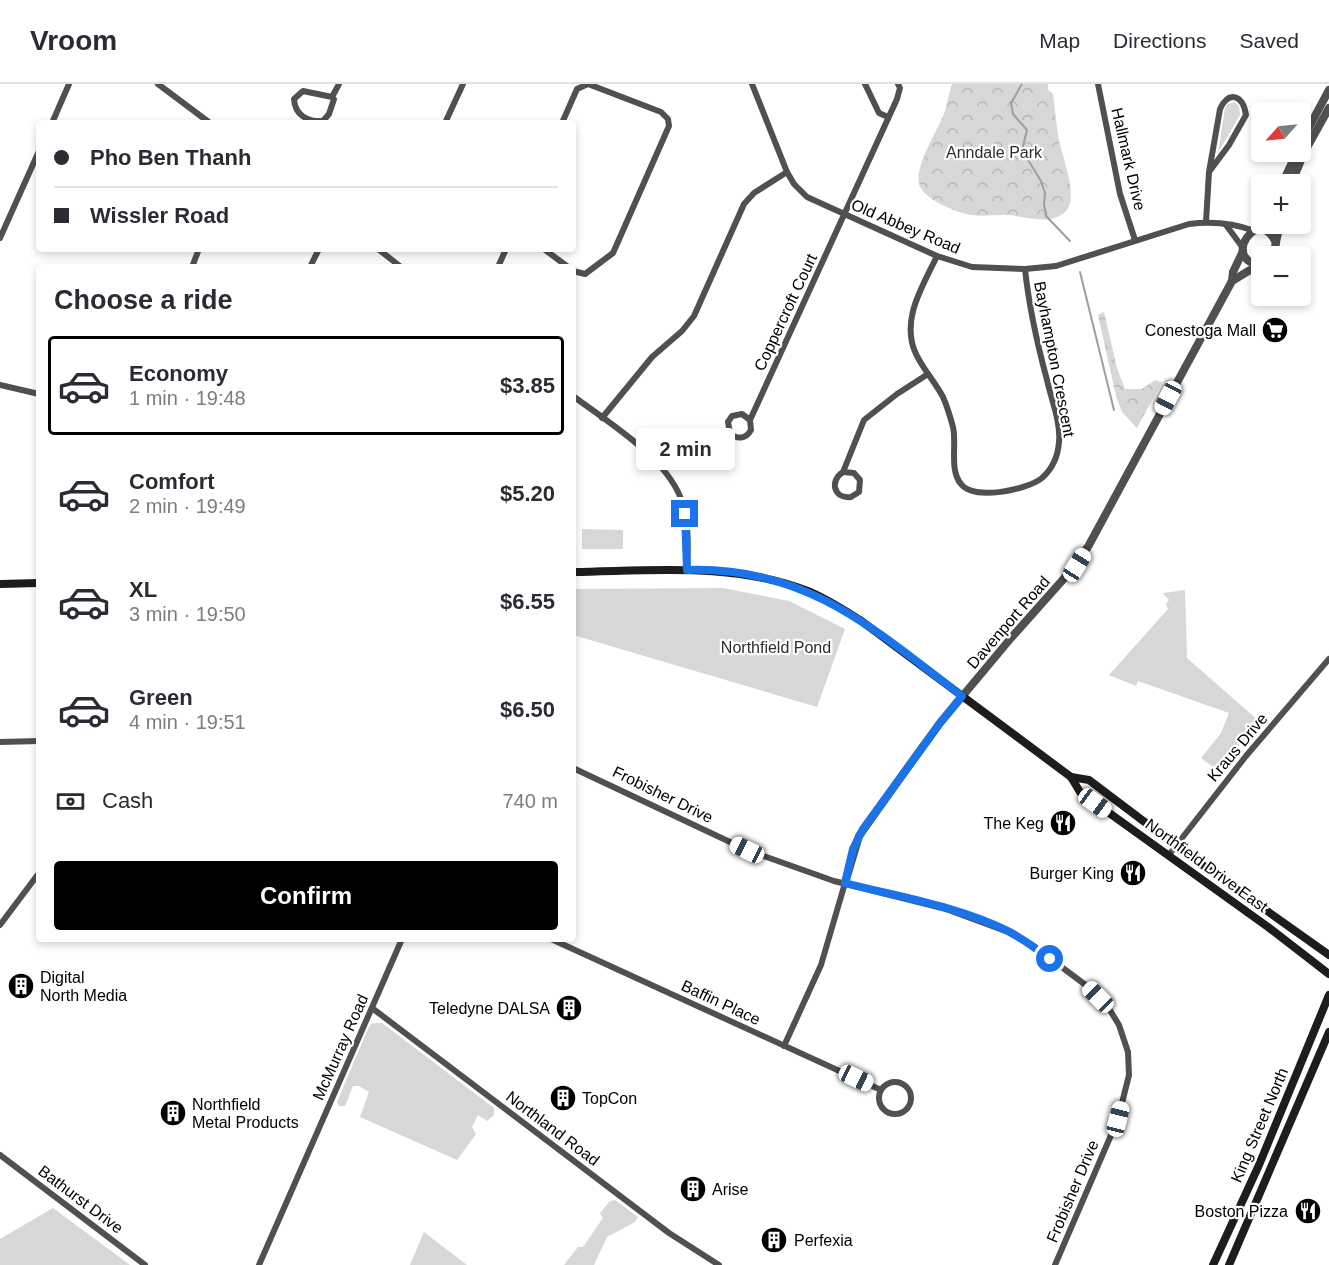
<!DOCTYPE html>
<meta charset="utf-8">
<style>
body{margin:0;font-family:Helvetica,sans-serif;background:#f7f7f7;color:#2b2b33;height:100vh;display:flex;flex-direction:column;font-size:22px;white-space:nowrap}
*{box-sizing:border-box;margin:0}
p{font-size:20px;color:#7c7c81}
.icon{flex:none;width:33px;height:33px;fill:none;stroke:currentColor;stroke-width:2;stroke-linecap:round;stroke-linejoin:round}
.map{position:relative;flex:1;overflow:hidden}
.drawer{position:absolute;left:36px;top:180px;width:540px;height:678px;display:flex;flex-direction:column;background:#fff;border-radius:6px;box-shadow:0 3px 9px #0003}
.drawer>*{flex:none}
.hud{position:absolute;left:36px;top:36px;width:540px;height:132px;border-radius:6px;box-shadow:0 3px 9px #0003;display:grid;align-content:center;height:132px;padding:0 18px;background:#fff}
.needle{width:39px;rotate:243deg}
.controls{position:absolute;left:1251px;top:18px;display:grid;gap:12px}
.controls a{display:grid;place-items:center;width:60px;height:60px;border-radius:6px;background:#fff;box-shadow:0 3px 9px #0003;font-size:30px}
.end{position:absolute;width:27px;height:27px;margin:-14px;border:8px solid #1a73e8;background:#fff;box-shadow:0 0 0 3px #fff}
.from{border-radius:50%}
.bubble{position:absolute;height:42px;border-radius:6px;background:#fff;box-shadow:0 3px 9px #0003;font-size:20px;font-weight:700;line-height:42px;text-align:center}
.car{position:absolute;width:18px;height:36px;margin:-18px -9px;border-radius:8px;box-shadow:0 0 4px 2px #0007;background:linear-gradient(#fff 24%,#345 0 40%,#fff 0 76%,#345 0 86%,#fff 0)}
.hud b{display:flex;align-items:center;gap:21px;height:57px;font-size:22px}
.hud b+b{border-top:2px solid #e1e1e2}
.hud i{width:15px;height:15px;background:#2b2b33}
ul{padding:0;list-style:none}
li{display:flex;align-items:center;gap:18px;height:99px;margin:0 12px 9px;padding:0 6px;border:3px solid transparent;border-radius:6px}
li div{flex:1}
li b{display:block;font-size:22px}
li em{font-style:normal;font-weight:700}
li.selected{border-color:#000}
li>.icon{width:54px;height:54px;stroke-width:1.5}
h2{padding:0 18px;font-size:27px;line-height:72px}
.pay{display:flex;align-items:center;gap:15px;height:66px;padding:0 18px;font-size:22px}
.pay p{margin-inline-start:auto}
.primary-button{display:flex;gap:12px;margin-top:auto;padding:12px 18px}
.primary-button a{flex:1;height:69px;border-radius:6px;background:#000;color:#fff;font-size:24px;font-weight:700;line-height:69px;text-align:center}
header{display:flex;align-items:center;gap:36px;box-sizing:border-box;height:84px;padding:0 30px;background:#fff;border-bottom:2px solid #e1e1e2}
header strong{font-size:28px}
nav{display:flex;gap:33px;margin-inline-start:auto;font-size:21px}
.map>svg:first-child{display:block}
.green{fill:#d7d7d7}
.forest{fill:url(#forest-crowns)}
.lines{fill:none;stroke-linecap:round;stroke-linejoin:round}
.stream{stroke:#9e9e9e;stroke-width:2}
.minor{stroke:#505050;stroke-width:6}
.tertiary{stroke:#505050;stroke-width:8}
.secondary{stroke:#1d1d1d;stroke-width:8}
.route{stroke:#1a73e8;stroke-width:8}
.labels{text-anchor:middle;stroke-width:4.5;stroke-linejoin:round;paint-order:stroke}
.park-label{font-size:16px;fill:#2e2e2e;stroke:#fff}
.street-label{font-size:16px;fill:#000;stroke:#fff}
.poi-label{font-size:16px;fill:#000;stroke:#fff;text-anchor:end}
</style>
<header>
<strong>Vroom</strong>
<nav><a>Map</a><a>Directions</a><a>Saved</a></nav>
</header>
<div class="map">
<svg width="1329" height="1181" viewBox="0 0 1329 1181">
<defs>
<pattern id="forest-crowns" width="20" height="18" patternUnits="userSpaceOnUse" patternTransform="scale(1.5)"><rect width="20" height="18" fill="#d7d7d7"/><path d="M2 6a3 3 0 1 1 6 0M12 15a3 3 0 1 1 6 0" fill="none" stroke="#b7b7b7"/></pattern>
</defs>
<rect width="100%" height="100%" fill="#fff"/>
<g class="green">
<polygon points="1235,18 1239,23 1240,31 1218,69 1225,24 1228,20"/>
<polygon points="582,445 623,446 623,465 582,465"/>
<polygon points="723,504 789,517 845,545 817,623 573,551 573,505"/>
<polygon points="1185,506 1187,574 1260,638 1217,686 1201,674 1221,649 1229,629 1138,597 1136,602 1109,591 1168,525 1166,520 1169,516 1163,509"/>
<polygon points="376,939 382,939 494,1024 494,1031 487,1037 478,1031 472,1043 476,1050 457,1076 360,1033 369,1008 359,1002 353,1002 345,1022 339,1022 337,1018 367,947 371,940"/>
<polygon points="615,1116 638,1133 635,1138 607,1153 594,1181 564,1181 578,1163 583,1163 603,1134 600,1129 610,1117"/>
<polygon points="53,1124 130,1181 0,1181 0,1155"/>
<polygon points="424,1148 467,1181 410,1181"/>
</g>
<g class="forest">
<path d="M952,0H1048V6L1053,10C1055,25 1056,41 1059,56C1062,73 1079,112 1066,127C1052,142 1026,133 1009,131C997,130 984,133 972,131C958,129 921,115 919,99C915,80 938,47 945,27C947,18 949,9 952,0Z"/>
<polygon points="1104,228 1117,284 1125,305 1142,305 1155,296 1162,298 1137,344 1122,328 1116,312 1098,231"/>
</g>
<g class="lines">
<g class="stream">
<polyline points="1022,0 1011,19 1013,30 1027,46 1022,66 1041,97 1045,109 1044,120 1046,132 1070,157"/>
<polyline points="1080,188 1114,326"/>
</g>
<g class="minor">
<polyline points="158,0 210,39"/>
<path d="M752,0L787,88L794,100L807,113L937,172L972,183L1025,185L1056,182L1189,140C1212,137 1233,139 1255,147"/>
<polyline points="865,0 879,29 888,33"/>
<polyline points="1098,0 1120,110 1135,156"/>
<path d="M332,13L303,7L294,15C295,31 307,38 323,37L329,30L334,15L332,13L339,0"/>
<polyline points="52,39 69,0"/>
<polyline points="445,39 463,0"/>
<polyline points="562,39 577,5 588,0 661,28 668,35 669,42 613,169 585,190 573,187"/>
<path d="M1206,138L1209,88L1220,25C1229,6 1243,11 1246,31L1229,61L1209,88"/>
<polyline points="1226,141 1243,164"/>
<polyline points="0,154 39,67"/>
<polyline points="378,165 401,183"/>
<polyline points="544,165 568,183"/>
<path d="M937,172C923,202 900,236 916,270C923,285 935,298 943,313C947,322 950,332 953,343C957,360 949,386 961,400C974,417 1027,406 1042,394C1052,385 1058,372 1059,358C1061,338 1051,315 1047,296C1037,259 1029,223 1025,185"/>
<polyline points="192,183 199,165"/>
<polyline points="310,183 319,165"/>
<polyline points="498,183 506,165"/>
<polyline points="0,301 39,310"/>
<path d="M573,312C609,339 671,376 683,421C689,442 688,465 687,486"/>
<polyline points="602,334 652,273 682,247 694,232 744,120 754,109 787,88"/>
<path d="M750,336L742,330L732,332L728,338L730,349C737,356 746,355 751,346L750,336L897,15L900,4L898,0"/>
<path d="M843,388L854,389L860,396L859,408L851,413C834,415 829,397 843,388L864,336L897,310L928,290"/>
<polyline points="0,658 39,657"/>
<polyline points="573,684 747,766 834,797 946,825 1008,848 1032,861 1087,902 1108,923 1119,941 1128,968 1129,991 1118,1035 1055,1181"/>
<polyline points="1168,772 1246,672 1329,575"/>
<polyline points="0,841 39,789"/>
<polyline points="551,855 881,1006"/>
<polyline points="372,924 669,1149 719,1181"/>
<polyline points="784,962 821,881 845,799"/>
<circle cx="895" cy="1014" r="16"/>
<polyline points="0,1071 145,1181"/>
<polyline points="259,1181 402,855"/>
</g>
<g class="tertiary">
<polyline points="1300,60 1329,6"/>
<polyline points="1282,100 1297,68"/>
<polyline points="1291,100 1305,67 1329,24"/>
<polyline points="1273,172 1280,140"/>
<path d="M1262,180C1219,179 1259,119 1276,159"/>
<polyline points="1232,197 1260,180"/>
<polyline points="845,799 859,752 901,693 940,639 1011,554 1076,481 1089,461 1232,197 1233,188 1243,167"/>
</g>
<g class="secondary">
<path d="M573,488C652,487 733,478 808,507C827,515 844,526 860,536L1071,693L1080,708L1268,843L1329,890"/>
<polyline points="0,500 39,499"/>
<polyline points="1071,693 1089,696 1187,770 1329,871"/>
<polyline points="1213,1181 1259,1081 1329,911"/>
<polyline points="1229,1181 1329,948"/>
</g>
</g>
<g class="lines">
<path class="route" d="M685,430L687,486C806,482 874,545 962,612L940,639L863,745L853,765L845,799C899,813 957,822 1008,847C1023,855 1037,865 1050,875"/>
</g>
<defs>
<symbol id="supermarket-disc" viewBox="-11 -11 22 22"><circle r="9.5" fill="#000" stroke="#fff"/><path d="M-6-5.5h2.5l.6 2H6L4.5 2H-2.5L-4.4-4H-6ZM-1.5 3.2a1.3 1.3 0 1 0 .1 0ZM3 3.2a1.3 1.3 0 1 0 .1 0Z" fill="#fff"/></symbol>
<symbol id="restaurant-disc" viewBox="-11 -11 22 22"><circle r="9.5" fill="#000" stroke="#fff"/><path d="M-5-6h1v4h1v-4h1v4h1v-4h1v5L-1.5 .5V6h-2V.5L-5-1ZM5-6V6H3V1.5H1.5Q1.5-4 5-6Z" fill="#fff"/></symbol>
<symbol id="building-disc" viewBox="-11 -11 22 22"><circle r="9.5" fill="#000" stroke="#fff"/><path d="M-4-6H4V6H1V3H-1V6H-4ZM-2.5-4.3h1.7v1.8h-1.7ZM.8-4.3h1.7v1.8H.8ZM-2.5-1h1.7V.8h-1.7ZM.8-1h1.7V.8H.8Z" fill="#fff"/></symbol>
</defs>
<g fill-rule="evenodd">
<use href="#supermarket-disc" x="1260" y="231" width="30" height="30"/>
<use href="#restaurant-disc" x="1048" y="724" width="30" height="30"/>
<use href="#restaurant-disc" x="1118" y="774" width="30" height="30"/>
<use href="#building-disc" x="6" y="887" width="30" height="30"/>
<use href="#building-disc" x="554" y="909" width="30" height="30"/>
<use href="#building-disc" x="548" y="999" width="30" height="30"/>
<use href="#building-disc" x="158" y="1014" width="30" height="30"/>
<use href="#building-disc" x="678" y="1090" width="30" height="30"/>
<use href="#restaurant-disc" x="1293" y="1112" width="30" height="30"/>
<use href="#building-disc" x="759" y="1141" width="30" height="30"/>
</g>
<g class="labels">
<g class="park-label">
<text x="994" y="74">Anndale Park</text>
<text x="776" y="569">Northfield Pond</text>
</g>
<g class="street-label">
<text transform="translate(1129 75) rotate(77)" y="6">Hallmark Drive</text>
<text transform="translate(906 142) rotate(23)" y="6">Old Abbey Road</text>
<text transform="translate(785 228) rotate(-65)" y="6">Coppercroft Court</text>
<text transform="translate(1055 275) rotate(79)" y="6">Bayhampton Crescent</text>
<text transform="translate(1008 538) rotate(-49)" y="6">Davenport Road</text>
<text transform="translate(1237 663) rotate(-50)" y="6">Kraus Drive</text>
<text transform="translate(663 710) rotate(26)" y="6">Frobisher Drive</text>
<text transform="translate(1207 781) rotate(36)" y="6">Northfield Drive East</text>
<text transform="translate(721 918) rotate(25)" y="6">Baffin Place</text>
<text transform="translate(340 963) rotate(-66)" y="6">McMurray Road</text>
<text transform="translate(1259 1041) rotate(-67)" y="6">King Street North</text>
<text transform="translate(553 1044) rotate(37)" y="6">Northland Road</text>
<text transform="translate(1072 1107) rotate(-67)" y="6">Frobisher Drive</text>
<text transform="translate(81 1115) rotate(37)" y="6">Bathurst Drive</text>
</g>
<g class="poi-label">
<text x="1256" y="252">Conestoga Mall</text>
<text x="1044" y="745">The Keg</text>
<text x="1114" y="795">Burger King</text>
<text x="40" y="899" text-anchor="start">Digital<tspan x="40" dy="18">North Media</tspan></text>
<text x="550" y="930">Teledyne DALSA</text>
<text x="582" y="1020" text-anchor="start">TopCon</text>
<text x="192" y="1026" text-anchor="start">Northfield<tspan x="192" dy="18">Metal Products</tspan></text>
<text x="712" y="1111" text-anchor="start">Arise</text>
<text x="1288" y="1133">Boston Pizza</text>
<text x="794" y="1162" text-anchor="start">Perfexia</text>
</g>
</g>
</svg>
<div class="controls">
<a><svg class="needle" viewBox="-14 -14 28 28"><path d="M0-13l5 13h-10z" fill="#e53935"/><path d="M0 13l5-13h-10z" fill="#7c7c81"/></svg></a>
<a>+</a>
<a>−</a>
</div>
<i class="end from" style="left:1050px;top:875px"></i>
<i class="end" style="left:685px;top:430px"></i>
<div class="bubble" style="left:636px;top:344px;width:99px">2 min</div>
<i class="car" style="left:1168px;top:314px;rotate:208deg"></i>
<i class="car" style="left:1077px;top:481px;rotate:32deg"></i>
<i class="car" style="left:1095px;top:719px;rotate:126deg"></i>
<i class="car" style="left:747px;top:766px;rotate:296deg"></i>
<i class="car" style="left:1098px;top:913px;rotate:315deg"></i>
<i class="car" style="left:856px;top:994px;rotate:115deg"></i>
<i class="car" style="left:1118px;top:1035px;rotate:14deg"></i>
<div class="hud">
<b><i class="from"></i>Pho Ben Thanh</b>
<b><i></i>Wissler Road</b>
</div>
<section class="drawer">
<h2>Choose a ride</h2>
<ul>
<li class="selected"><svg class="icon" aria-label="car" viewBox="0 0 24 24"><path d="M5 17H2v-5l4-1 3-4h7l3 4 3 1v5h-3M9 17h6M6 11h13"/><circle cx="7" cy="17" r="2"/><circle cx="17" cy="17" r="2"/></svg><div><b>Economy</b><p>1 min · 19:48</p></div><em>$3.85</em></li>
<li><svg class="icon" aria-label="car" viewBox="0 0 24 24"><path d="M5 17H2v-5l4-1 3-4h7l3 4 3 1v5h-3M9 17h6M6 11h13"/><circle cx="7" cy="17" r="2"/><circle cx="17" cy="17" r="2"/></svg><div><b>Comfort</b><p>2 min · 19:49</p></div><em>$5.20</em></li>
<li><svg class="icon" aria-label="car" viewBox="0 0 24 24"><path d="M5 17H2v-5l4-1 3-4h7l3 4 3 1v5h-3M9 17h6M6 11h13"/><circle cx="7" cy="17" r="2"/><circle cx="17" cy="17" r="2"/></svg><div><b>XL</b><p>3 min · 19:50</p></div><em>$6.55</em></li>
<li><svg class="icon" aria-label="car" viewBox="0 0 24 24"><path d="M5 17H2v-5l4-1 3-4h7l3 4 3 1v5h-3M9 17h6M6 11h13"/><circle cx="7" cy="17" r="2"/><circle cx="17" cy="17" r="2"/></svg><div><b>Green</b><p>4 min · 19:51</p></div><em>$6.50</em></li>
</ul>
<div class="pay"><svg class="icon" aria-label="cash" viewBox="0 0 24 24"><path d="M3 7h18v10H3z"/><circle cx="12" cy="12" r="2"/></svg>Cash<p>740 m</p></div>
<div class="primary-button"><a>Confirm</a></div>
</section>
</div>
